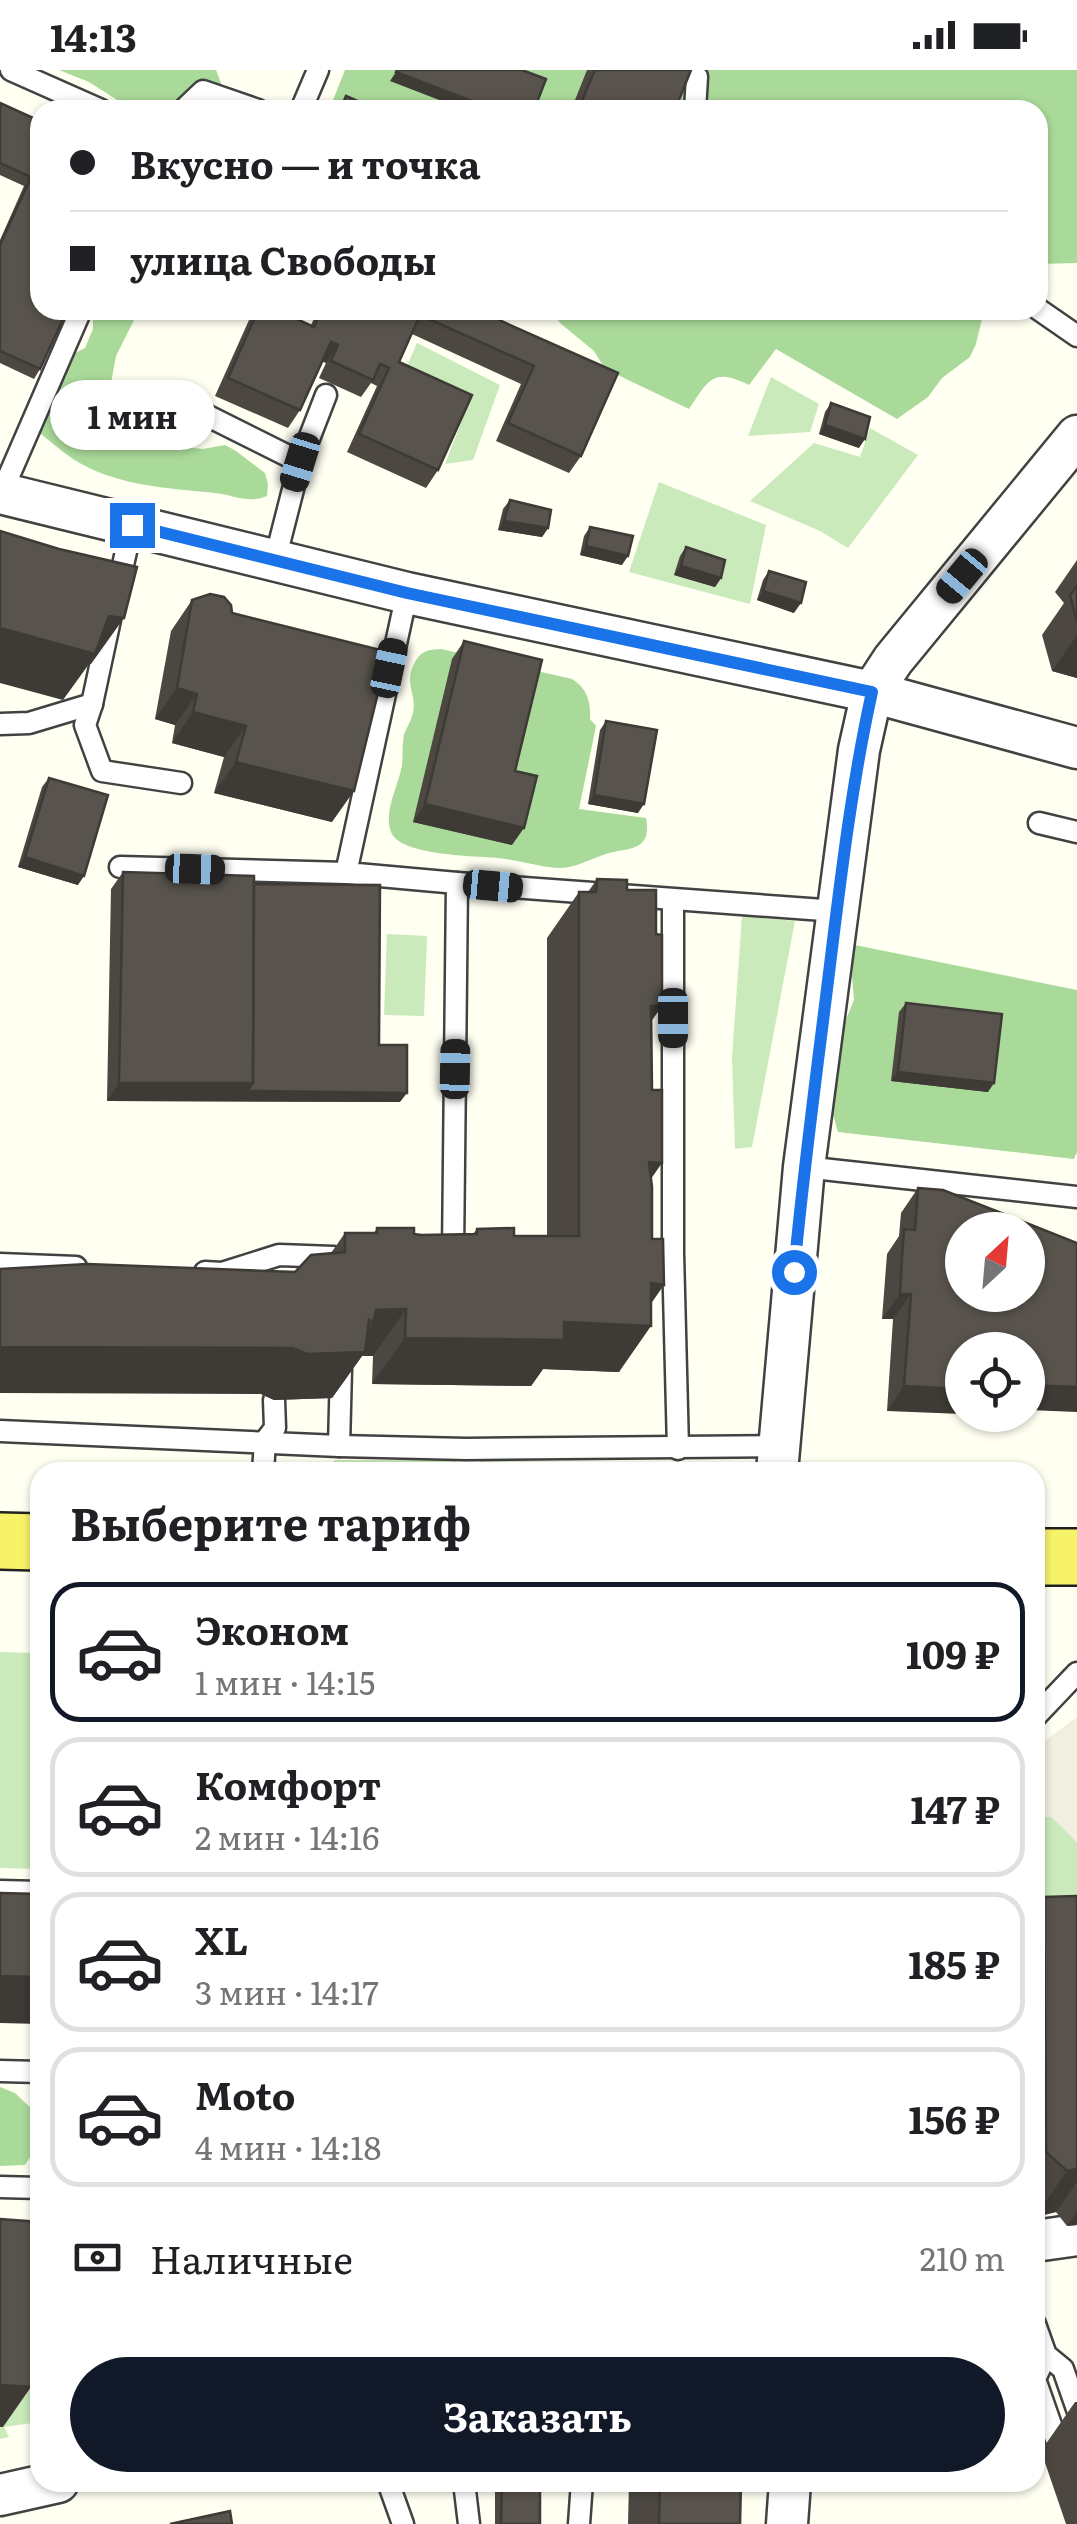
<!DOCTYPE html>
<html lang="ru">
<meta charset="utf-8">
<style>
body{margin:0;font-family:Literata,serif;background:#f2f2f2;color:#202124;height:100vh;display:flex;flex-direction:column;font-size:38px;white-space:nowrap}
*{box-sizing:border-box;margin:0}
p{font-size:32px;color:#757577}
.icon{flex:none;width:55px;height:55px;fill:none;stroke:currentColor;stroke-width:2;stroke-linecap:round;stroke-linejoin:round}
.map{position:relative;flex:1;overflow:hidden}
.panel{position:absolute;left:30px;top:1392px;width:1015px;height:1030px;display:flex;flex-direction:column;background:#fff;border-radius:30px;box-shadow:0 2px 8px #0004}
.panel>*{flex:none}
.guide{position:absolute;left:30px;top:30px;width:1018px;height:220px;border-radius:30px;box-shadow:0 2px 8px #0004;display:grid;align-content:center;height:220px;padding:0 40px;background:#fff}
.needle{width:65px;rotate:26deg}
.fabs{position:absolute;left:945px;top:1142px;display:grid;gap:20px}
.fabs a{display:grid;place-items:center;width:100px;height:100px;border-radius:50%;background:#fff;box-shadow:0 2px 8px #0004;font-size:50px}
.end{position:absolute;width:45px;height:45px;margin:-22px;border:12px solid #1a73e8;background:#fff;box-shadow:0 0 0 5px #fff}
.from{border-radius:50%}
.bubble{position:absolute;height:70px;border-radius:35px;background:#fff;box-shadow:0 2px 8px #0004;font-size:32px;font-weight:700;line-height:70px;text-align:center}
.car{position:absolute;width:30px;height:60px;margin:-30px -15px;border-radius:12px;box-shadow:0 0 8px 2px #0007;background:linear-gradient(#222 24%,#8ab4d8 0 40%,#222 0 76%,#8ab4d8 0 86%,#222 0)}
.guide b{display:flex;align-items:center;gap:35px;height:95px;font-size:38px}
.guide b+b{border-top:2px solid #e0e0e0}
.guide i{width:25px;height:25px;background:#202124}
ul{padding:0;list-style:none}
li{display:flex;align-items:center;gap:30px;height:140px;margin:0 20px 15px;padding:0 20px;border:5px solid #e0e0e0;border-radius:30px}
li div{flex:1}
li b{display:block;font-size:38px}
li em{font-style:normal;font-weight:700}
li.active{border-color:#111827}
li>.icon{width:90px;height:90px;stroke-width:1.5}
h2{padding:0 40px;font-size:45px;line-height:120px}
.pay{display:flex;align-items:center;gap:25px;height:110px;padding:0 40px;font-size:38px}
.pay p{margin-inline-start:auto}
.button{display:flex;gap:20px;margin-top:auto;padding:20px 40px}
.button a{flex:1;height:115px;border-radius:60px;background:#111827;color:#fff;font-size:40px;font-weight:700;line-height:115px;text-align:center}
.status{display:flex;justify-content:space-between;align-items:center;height:70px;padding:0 50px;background:#fff;direction:ltr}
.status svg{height:28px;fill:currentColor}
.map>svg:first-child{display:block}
.green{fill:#caeabb}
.forest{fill:#aada9a}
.plaza{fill:#f0efe0}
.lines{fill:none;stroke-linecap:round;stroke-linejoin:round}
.service-casing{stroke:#424242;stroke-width:25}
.minor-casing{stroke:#424242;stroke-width:45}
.primary-casing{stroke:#202020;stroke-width:60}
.service{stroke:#fff;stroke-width:20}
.minor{stroke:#fff;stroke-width:40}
.primary{stroke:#f7f369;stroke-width:55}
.wall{fill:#4c4741}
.shaded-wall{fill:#3e3a35}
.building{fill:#58534c;stroke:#3e3a35;stroke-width:2.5;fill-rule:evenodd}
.route{stroke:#1a73e8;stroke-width:12}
</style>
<div class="status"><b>14:13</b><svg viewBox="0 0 49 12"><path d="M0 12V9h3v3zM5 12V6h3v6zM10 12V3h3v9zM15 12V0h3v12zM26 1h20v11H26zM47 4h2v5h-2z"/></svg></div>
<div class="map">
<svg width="1077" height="2454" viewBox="0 0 1077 2454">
<rect width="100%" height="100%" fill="#fffff2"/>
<g class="green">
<polygon points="417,273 500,315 473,390 445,394 466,340 402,307"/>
<polygon points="771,307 819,334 810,362 748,366"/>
<polygon points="870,358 918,385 848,478 820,461 750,431 814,373 860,387"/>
<polygon points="659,412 766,455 750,534 629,502"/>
<polygon points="742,846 795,851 752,1077 735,1079 732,987"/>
<polygon points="387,864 427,866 424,946 384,945"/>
<polygon points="334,1390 456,1390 456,1402 334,1401"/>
<polygon points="480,1391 657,1393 657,1402 481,1402"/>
<polygon points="0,1582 40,1583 40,1799 0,1798"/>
<polygon points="1051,1746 1077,1772 1077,1840 1035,1841 1035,1747"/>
<polygon points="22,2281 40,2287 40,2352 4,2357 9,2367 0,2369 0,2357"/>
</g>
<g class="forest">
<polygon points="59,0 216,0 224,21 240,40 133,40 89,12"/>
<polygon points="345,0 1077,0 1077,193 1038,194 1038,40 329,40"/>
<path d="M93,240H139L116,286L111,313L112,325L131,356L169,375L203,379L225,375L236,381L265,403L268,414L267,426C247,434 235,425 215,423C167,418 115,416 73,389C58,379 45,366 30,356L39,306L47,297L85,278L93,259Z"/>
<path d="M552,240H984L976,274L970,287L942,308L928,327L897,349L776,279L749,315C712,297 709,310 689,339L605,299L594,281L560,253Z"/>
<path d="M441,579L572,609C587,618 591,632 590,649L596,656L579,739L646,748C653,784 625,777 603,785C588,790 575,798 559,798C538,797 519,790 498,788C476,786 400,786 391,762C383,741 399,715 402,695C403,685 402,674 404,664C407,657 411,651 413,643C417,622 403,615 415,592C422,580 428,580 441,579Z"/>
<polygon points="855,875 1077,920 1077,1082 1074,1089 838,1062 832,1041 831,1010 838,969 854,930 852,906"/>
<polygon points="0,2017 15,2023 37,2044 40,2071 25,2095 0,2096"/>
</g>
<polygon class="plaza" points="1077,1647 1077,1772 1051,1747 1035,1747 1035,1678"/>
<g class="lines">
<defs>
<g id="service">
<polyline points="11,0 101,40"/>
<polyline points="681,0 697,7 695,40"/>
<polyline points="183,40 203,21 258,40"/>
<polyline points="301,40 318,0"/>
<polyline points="1038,239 1077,266"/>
<polyline points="196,340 300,392 275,490"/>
<polyline points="300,392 326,325"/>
<polyline points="1,424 81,240"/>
<polyline points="118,517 132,455"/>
<polyline points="407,523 346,803 457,813"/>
<polyline points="92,634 85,655 102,701 181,713"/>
<polyline points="0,654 29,653 92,634 110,550"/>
<polyline points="1039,753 1077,762"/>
<polyline points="120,797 346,803"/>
<polyline points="673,830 673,1183 678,1379"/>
<polyline points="804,1097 1077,1127"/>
<polyline points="447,1184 453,1184 457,813 837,841"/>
<polyline points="0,1194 76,1197"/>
<polyline points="205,1202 222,1203 279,1185 333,1187"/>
<polyline points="0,1361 339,1376 466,1379 778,1376"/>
<polyline points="339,1376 341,1299"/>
<polyline points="263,1402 265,1371 275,1358 274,1330"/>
<polyline points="1035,1647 1077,1603"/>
<polyline points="0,1821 40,1822"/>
<polyline points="0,2001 40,2002"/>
<polyline points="0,2117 40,2118"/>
<polyline points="1035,2254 1046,2285 1063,2299 1077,2339"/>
<polyline points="1046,2285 1035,2309 1058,2375"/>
<polyline points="388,2412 403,2454"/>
<polyline points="464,2412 469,2454"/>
<polyline points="579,2454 582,2412"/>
</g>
<g id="minor">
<polyline points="0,423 407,523 872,622 1077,678"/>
<polyline points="777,1402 804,1097 859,680 872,622 893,590 1077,366"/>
<polyline points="1035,2171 1077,2165"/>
<polyline points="0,2425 58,2412"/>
<polyline points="787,2454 790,2412"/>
</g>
<g id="primary">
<polyline points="0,1471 40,1472"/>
<polyline points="1035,1487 1077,1487"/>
</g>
</defs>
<use href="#service" class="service-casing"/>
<use href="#minor" class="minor-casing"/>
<use href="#primary" class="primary-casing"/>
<use href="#service" class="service"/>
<use href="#minor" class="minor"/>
<use href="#primary" class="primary"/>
</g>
<g class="wall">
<polygon points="587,0 691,0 675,40 571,40"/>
<polygon points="0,33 40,51 40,299 34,309 0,293 0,170 24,116 0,105"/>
<polygon points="256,240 277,240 311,255 318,240 504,240 499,250 618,303 581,386 569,403 496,371 521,314 412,264 399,292 438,400 426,418 347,382 377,316 371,313 361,327 319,308 326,293 323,291 300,340 288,358 215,326 249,250"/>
<polygon points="831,333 859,378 819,364 825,342"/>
<polygon points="510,430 548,458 542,467 498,460 503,439"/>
<polygon points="590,457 622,495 580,485 584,466"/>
<polygon points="686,477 721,508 715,517 674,505 680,486"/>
<polygon points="1077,490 1077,608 1052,601 1042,565 1064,533 1055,522"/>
<polygon points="769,501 794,543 757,530 763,510"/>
<polygon points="192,530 232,543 332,752 214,723 224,687 172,673 175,655 155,649 171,561"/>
<polygon points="464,571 515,701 512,775 413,752 452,589"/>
<polygon points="606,651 638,743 588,734 600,660"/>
<polygon points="49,708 78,815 18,797 42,717"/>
<polygon points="123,802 254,814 379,975 400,1032 107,1031 111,819"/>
<polygon points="597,809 627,820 651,952 651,1233 619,1302 543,1299 531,1316 372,1314 373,1286 362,1286 332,1328 274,1330 261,1324 295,1202 331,1183 345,1163 374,1163 377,1158 414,1164 473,1164 477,1159 514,1166 547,1166 547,868 579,822 588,822"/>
<polygon points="906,933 988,1022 891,1011 899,942"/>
<polygon points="918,1118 1028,1280 887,1341 893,1249 882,1249 887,1184 899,1166 901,1143"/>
<polygon points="1077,1826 1077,2155 1067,2156 1056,2142 1035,2147 1035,1840 1044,1827"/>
<polygon points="1075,2332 1077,2332 1077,2454 1066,2454 1041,2381"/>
<rect x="495" y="2412" width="45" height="42"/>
<polygon points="629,2412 741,2412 740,2454 628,2454"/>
</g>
<g class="shaded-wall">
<polygon points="396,2 495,40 465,40 390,11"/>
<polygon points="800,240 829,240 822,249"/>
<polygon points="331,272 338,275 326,293 319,290"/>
<polygon points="825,355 865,369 859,378 819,364"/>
<polygon points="504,451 548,458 542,467 498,460"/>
<polygon points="586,476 628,486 622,495 580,485"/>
<polygon points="681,496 721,508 715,517 674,505"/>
<polygon points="763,521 801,533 794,543 757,530"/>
<polygon points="109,546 124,548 91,594 89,594 63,630 0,613 0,558"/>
<polygon points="1077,565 1077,608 1052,601"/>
<polygon points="177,618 197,624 175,655 155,649"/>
<polygon points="193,642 246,656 224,687 172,673"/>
<polygon points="236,692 354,721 332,752 214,723"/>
<polygon points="594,725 644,734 638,743 588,734"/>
<polygon points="425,734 524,758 512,775 413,752"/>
<polygon points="25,787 84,806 78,815 18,797"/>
<polygon points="651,936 662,936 630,982"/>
<polygon points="898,1002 994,1013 988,1022 891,1011"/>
<polygon points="119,1013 253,1013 407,1023 400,1032 107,1031"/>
<polygon points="649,1092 662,1093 630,1139"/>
<polygon points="651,1213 664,1215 636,1255 651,1256 619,1302 543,1299 531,1316 372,1314 405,1268 564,1252"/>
<polygon points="900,1224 911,1224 893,1249 882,1249"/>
<polygon points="406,1239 373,1286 362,1286 332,1328 274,1330 261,1324 0,1323 0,1277 293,1278 353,1282 373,1253 376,1240"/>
<polygon points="1028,1315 1077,1317 1077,1342 1028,1340"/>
<polygon points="904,1316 962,1319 962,1344 887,1341"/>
<polygon points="0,1906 40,1907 40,1954 0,1953"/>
<polygon points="1077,2099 1077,2112 1056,2142 1035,2147 1067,2101"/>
<polygon points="1077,2142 1077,2155 1067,2156"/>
<polygon points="0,2315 31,2317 3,2357 0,2357"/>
</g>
<g class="building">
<polygon points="397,0 522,0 546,9 534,40 495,40 396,2"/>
<polygon points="595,0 691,0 675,40 578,40"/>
<polygon points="346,26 378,40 340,40"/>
<polygon points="0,33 40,51 40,240 67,240 40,299 0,281 0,175 31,107 0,93"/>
<polygon points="258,240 277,240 314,257 322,240 504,240 499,250 618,303 581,386 508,353 534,296 420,245 399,292 472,325 438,400 359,364 389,298 380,294 373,310 331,291 338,275 331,272 300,340 228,308"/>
<polygon points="831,333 870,347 865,369 825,355"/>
<polygon points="510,430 551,440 548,458 504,451"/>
<polygon points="590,457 633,466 628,486 586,476"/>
<polygon points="0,461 59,479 137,497 124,548 109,546 95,584 0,558"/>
<polygon points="686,477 725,490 721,508 681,496"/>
<polygon points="769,501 806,512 801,533 763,521"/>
<polygon points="1077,516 1077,552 1070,525"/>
<polygon points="210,524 224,527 231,535 232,543 388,582 354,721 236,692 246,656 193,642 197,624 177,618 192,530"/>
<polygon points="464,571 542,590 515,701 537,706 524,758 425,734"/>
<polygon points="606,651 657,660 644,734 594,725"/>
<polygon points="49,708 108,725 84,806 25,787"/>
<polygon points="123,802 254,806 253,1013 119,1013"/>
<polygon points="597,809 627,810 627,820 656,820 656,864 662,865 662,936 651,936 652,1020 662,1020 662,1093 649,1092 652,1117 652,1169 663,1169 664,1215 651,1213 651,1256 564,1252 564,1270 405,1268 406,1239 376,1240 373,1253 369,1250 365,1282 307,1284 293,1278 0,1277 0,1199 87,1194 295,1202 311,1185 345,1182 345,1163 377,1163 377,1158 414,1158 414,1164 421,1165 477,1164 477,1159 514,1158 514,1166 579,1166 579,822 596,822"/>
<polygon points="254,814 380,815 379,975 407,975 407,1023 247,1021 253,1013"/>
<polygon points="906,933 1002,944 994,1013 898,1002"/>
<path d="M918,1118L943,1120L1077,1173V1317L1028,1315V1280H962V1319L904,1316L911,1224H900L902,1187L904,1159L915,1160ZM962,1160H1028V1225H962Z"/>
<polygon points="0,1823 40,1824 40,1907 0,1906"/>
<polygon points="1077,1826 1077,2099 1067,2101 1046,2082 1044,1827"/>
<polygon points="0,2149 40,2152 31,2317 0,2315"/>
<polygon points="502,2412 540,2412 540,2454 501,2454"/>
<polygon points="660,2412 741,2412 740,2454 659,2454"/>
<polygon points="230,2441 232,2454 170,2454"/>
</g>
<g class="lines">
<path class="route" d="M132,455L407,523L872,622C851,717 840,814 828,911C816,1008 803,1104 794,1202"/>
</g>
</svg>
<div class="fabs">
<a><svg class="needle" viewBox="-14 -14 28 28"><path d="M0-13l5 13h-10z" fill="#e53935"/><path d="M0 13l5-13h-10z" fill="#757577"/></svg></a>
<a><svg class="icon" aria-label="locate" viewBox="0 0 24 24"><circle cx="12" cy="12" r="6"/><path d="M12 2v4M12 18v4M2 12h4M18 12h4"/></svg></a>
</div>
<i class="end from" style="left:794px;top:1202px"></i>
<i class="end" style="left:132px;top:455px"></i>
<div class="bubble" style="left:50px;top:310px;width:165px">1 мин</div>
<i class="car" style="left:300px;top:392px;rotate:197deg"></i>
<i class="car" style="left:962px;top:506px;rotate:220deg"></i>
<i class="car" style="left:389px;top:598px;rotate:12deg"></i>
<i class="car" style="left:195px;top:799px;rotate:92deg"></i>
<i class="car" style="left:493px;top:816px;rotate:95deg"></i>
<i class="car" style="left:673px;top:948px;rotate:180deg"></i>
<i class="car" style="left:455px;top:999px;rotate:1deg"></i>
<div class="guide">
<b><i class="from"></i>Вкусно — и точка</b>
<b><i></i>улица Свободы</b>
</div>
<section class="panel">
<h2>Выберите тариф</h2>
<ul>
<li class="active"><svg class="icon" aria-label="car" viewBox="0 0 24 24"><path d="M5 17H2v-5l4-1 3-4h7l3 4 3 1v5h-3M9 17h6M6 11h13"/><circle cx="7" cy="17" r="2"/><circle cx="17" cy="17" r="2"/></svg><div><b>Эконом</b><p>1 мин · 14:15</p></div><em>109 ₽</em></li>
<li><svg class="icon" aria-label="car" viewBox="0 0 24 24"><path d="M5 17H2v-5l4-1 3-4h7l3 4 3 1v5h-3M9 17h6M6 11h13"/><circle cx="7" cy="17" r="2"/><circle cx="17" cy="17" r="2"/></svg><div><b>Комфорт</b><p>2 мин · 14:16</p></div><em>147 ₽</em></li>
<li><svg class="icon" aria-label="car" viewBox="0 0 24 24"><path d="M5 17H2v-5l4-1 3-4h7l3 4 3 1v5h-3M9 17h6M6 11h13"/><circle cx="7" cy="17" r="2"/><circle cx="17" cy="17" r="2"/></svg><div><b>XL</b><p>3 мин · 14:17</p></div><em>185 ₽</em></li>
<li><svg class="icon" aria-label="car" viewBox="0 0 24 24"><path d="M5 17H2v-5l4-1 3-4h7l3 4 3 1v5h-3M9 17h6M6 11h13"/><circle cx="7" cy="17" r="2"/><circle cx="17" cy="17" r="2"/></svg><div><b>Moto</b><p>4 мин · 14:18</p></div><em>156 ₽</em></li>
</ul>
<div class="pay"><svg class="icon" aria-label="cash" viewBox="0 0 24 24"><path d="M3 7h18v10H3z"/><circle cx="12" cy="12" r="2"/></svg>Наличные<p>210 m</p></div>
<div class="button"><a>Заказать</a></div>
</section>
</div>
